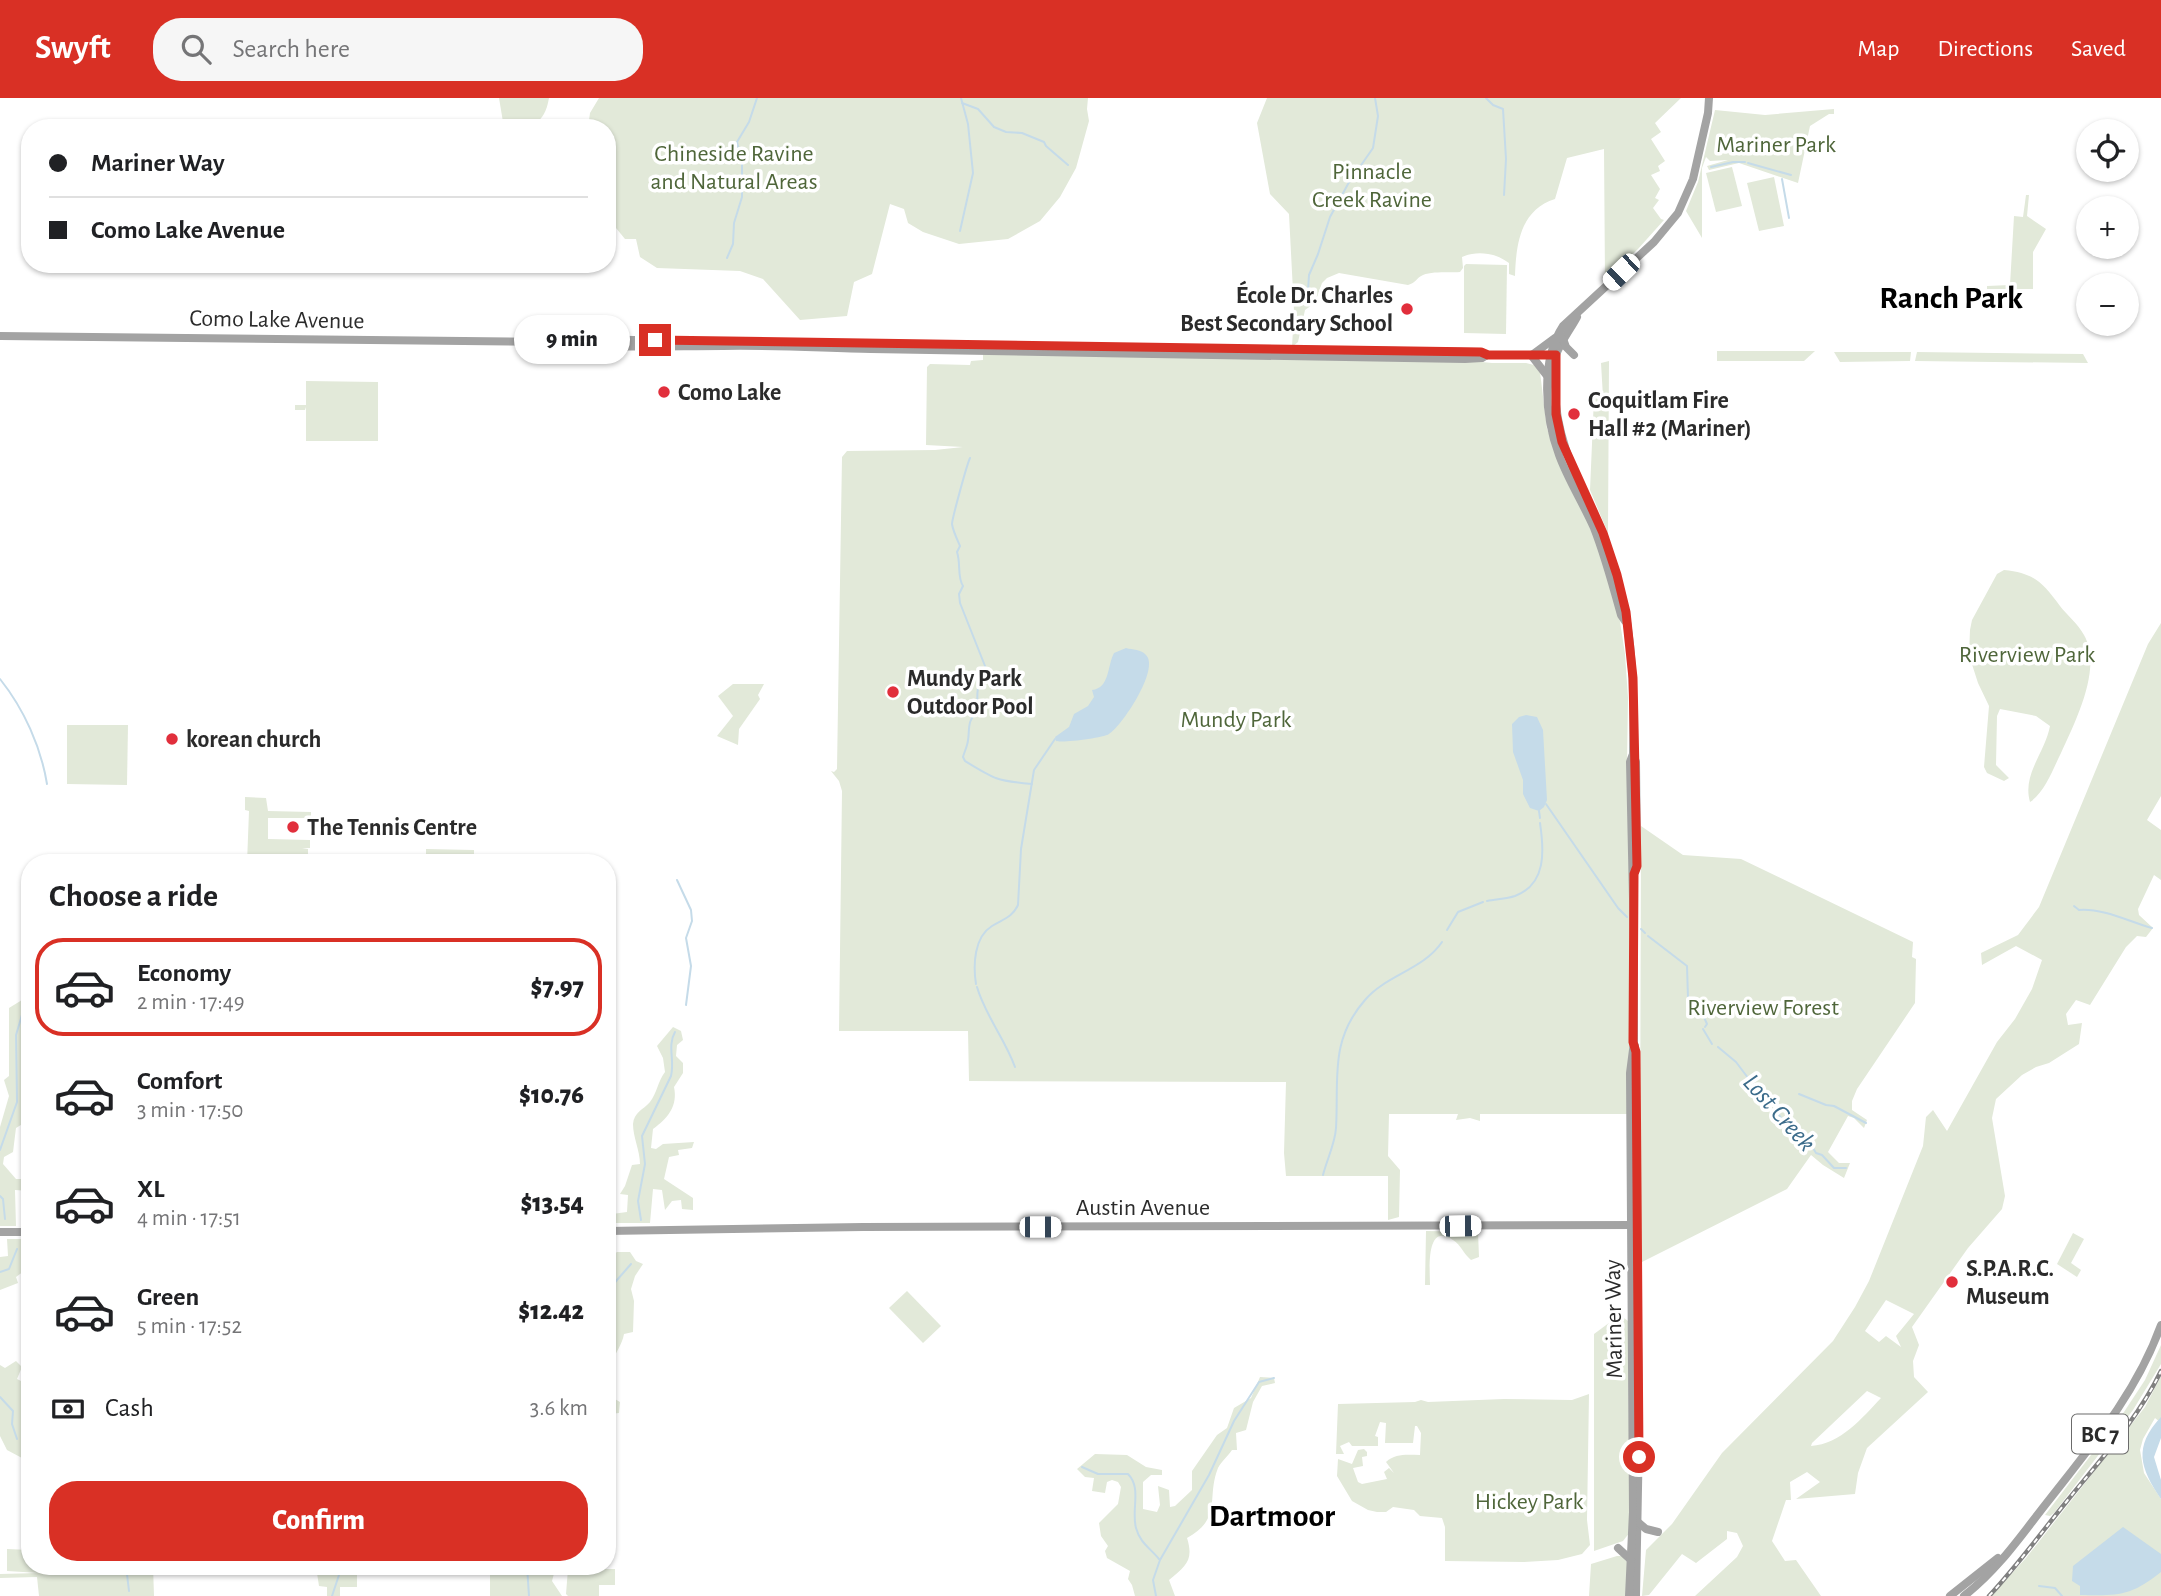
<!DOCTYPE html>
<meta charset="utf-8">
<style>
body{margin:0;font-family:"Alegreya Sans",sans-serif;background:#f6f6f6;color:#202124;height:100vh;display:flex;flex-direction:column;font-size:26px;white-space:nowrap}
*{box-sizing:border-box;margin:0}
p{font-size:23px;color:#757577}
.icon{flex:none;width:38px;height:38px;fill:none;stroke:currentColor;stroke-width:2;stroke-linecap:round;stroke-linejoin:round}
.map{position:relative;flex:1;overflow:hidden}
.drawer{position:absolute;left:21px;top:756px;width:595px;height:721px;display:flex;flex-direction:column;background:#fff;border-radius:28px;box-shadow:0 2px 5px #0004}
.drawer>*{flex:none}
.hud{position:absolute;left:21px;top:21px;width:595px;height:154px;border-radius:28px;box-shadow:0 2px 5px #0004;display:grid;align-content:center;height:154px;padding:0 28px;background:#fff}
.tools{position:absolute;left:2076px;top:21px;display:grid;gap:14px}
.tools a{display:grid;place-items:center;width:63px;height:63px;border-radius:50%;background:#fff;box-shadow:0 2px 5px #0004;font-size:35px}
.end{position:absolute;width:32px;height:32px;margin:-16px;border:9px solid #d93025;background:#fff;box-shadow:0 0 0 4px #fff}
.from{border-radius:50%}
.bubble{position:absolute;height:49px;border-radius:24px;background:#fff;box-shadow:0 2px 5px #0004;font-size:23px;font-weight:800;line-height:49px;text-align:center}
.car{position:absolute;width:21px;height:42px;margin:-21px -10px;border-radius:9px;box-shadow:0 0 5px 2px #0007;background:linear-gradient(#fff 24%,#345 0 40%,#fff 0 76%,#345 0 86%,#fff 0)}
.hud b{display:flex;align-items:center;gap:24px;height:66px;font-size:26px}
.hud b+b{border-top:2px solid #e0e0e0}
.hud i{width:18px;height:18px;background:#202124}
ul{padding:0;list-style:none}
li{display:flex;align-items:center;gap:21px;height:98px;margin:0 14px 10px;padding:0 14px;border:4px solid transparent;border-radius:28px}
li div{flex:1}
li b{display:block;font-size:26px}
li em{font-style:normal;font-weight:800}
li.current{border-color:#d93025}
li>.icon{width:63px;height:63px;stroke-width:1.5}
h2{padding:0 28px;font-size:32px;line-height:84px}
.pay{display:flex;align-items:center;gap:18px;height:77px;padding:0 28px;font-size:26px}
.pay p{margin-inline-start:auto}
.primary-button{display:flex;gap:14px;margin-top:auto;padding:14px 28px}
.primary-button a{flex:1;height:80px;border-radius:28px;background:#d93025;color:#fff;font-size:28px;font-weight:800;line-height:80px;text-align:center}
header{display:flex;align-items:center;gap:42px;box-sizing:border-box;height:98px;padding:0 35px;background:#d93025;color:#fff}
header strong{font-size:33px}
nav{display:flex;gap:38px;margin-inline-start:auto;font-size:24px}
.search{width:490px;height:63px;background:#f6f6f6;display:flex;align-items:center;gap:18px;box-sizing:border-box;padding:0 24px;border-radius:28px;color:#757577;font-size:26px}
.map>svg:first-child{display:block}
.green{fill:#e2e9d9;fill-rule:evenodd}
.water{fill:#c5dbe9}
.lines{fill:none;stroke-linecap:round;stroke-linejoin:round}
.stream{stroke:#c5dbe9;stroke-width:2}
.major{stroke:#a3a3a3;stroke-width:8}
.rail-casing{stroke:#808080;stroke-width:4.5}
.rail{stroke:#fff;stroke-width:2;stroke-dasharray:5;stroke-linecap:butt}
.route{stroke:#d93025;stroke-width:9}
.poi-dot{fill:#e12f3c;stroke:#fff;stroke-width:2.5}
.labels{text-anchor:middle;stroke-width:7;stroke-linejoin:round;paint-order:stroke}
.shield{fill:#fff;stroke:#6b6b6b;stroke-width:2}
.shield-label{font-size:23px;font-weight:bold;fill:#2b2b2b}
.park-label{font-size:24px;fill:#4f663a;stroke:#fff}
.poi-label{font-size:24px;font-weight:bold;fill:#2b2b2b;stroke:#fff;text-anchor:start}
.street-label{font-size:24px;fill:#2b2b2b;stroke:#fff}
.water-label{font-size:26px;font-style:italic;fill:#3c6c8b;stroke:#fff}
.district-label{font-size:32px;font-weight:bold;fill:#000;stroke:#fff}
</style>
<header>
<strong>Swyft</strong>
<div class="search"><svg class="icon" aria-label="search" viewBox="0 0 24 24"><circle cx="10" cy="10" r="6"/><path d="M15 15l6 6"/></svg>Search here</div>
<nav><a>Map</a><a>Directions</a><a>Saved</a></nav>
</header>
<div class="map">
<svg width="2161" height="1498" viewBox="0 0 2161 1498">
<rect width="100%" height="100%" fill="#fff"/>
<g class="green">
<path d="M499,0H549C544,29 529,30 504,30Z"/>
<polygon points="599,0 1088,0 1087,11 1089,23 1076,70 1060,99 1040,123 1008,141 959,146 923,134 908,125 904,111 890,106 872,176 854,184 847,218 800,222 763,181 740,173 657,170 640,159 636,141 625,141 607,119 607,30 588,30 590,15"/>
<path d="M1267,0H1681L1655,25L1661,34L1651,41L1665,63L1658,68L1660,73L1651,77L1660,91L1655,100L1659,102L1653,110L1661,121L1664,122L1638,151L1605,182L1604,51L1567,60L1555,101C1520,112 1516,147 1515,178L1509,176V165C1496,155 1477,152 1462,159L1463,170L1460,174C1449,175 1433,173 1423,177C1416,180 1416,185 1408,187L1339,175L1327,180L1322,185L1315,205L1305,212L1298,244L1292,249L1294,213L1289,116L1270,96L1257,25Z"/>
<polygon points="1834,11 1834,16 1829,16 1810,28 1798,85 1739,65 1709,72 1707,68 1728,62 1710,63 1706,59 1702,70 1702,140 1686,113 1698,84 1715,12 1765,17"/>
<polygon points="1732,69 1742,108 1716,114 1706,75"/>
<polygon points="1774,79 1784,128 1759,133 1747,85"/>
<polygon points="2026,97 2029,97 2027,118 2046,131 2033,154 2033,191 1987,191 1987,188 2010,187 2014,118 2023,119"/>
<polygon points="1466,166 1507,167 1506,236 1464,235 1464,168"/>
<polygon points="1717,253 1815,253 1804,263 1717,263"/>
<polygon points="1834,254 1911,254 1910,263 1840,264"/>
<polygon points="1917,254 2083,256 2088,265 1915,263"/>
<polygon points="983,255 1451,261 1492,265 1526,265 1534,267 1540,274 1547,331 1600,449 1618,511 1625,556 1628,600 1627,665 1630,821 1629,1016 1480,1016 1480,1023 1470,1020 1456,1022 1458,1016 1389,1016 1388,1058 1400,1072 1399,1119 1388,1122 1388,1078 1286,1078 1284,1055 1286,984 969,983 968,933 839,933 842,693 839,683 831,673 834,674 837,671 842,359 847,353 935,352 963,349 926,347 927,269 930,266 970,267 971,263 983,262"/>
<polygon points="1609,263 1608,435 1590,392 1594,299 1603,299 1601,265"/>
<polygon points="306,283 378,284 378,343 306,343 306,309 305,312 295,312 295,307 306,307"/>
<path d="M2004,472C2034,475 2042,484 2060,508C2067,517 2078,526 2084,537C2103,570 2075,624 2061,655C2053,671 2045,694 2030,704C2022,676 2045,655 2050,628L2036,618L2000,611L1997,618L1996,667L2009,680L2004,683L1987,675L1984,669L1989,608L1978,585L1969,557L1970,532L1972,522L1997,476Z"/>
<path d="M2161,525V698L2147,722L2161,732V782L2154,777L2138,811L2139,817L2153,830L2146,839L2137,838L2126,849L2090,907L2076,902L2066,916L2068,927L2082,925L2079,946L2049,965L2036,969L2022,977L1996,1001L1992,1020L2005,1098L2002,1111L1968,1150L1912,1229L1919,1247L1913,1263L1914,1279L1928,1294L1867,1350L1858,1375L1855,1396L1796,1401L1820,1384L1807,1374L1790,1384L1791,1402H1786L1772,1443L1785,1463L1796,1462L1821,1498H1695L1737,1459L1743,1448L1737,1435L1727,1433V1441L1696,1465L1682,1456L1649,1497L1642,1498L1646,1452L1672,1426L1722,1355L1833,1243L1855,1209L1869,1183L1923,1048L1926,1019L1933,1012L1947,1033L1997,944L2015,921L2032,891L2042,862L2016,848L1982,867L1981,855L2018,837L2039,809L2148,546ZM1886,1202L1914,1216L1896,1238L1901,1249L1886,1238L1879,1244L1865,1233ZM1867,1293L1881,1300C1862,1320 1841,1346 1811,1348L1812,1345Z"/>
<polygon points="733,586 764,586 758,597 760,601 739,631 738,647 717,638 733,618 718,598"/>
<polygon points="67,627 128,627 127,687 67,686"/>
<polygon points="245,699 266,700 268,713 311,714 311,720 268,720 268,741 310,742 310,750 302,750 308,751 308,765 283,765 283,757 263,757 263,765 247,765 249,713 245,712"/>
<polygon points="1641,728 1683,757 1741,761 1913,844 1912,859 1916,861 1915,905 1857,991 1852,1003 1852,1012 1867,1022 1864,1030 1854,1020 1848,1018 1828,1054 1839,1065 1850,1065 1844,1080 1823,1067 1811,1057 1787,1091 1642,1164 1640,1087"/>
<polygon points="426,751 474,752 474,765 426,765"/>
<polygon points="22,835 28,836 30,905 25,914 23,947 22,975 28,990 24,1025 16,1030 13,1054 4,1059 3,1066 16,1081 30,1081 30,1093 15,1092 16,1128 0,1128 0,1029 9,998 4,982 9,978 9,910 22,902"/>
<path d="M673,929L681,933L683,942L677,947L676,958L683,965V975L674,989C678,1008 668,1020 653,1031L651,1050L656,1051L663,1046L694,1044L692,1050L678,1052L679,1057L669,1059L664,1081L693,1100V1112L682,1111L681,1102L672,1103L665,1112L662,1092L653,1091L650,1125H612V1116L627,1114L628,1097L620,1096L625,1088L632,1067L640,1066C640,1053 633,1039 633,1026C634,1014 643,1012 650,1004C657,995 658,983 665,974L663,960L657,948Z"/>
<path d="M1426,1133L1478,1134L1479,1159L1471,1162C1463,1155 1461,1147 1453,1142C1425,1123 1430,1173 1430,1187H1425Z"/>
<polygon points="2073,1135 2084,1141 2071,1165 2081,1172 2077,1179 2057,1166"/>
<polygon points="7,1141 24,1141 24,1173 16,1179 18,1185 0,1192 0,1159 8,1158"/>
<path d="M617,1154H630L636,1163L643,1166L635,1178L631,1191L634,1203L633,1234L624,1236C622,1247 616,1253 613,1263C609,1273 611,1286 608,1297L620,1304L619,1315L610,1316L607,1312V1157L612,1158Z"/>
<polygon points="907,1193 941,1228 923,1245 889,1210"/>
<polygon points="1624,1220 1628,1223 1630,1434 1623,1443 1594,1453 1594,1236 1613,1222"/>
<polygon points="2161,1247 2161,1266 2133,1312 2054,1415 2050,1418 2045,1417 2124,1314 2145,1282"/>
<polygon points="16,1263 22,1269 17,1281 23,1284 25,1294 30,1299 30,1373 26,1373 22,1360 7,1352 0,1338 0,1267 5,1270"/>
<polygon points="2161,1278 2161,1325 2155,1320 2143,1341 2140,1352 2144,1375 2161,1401 2161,1498 1991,1498 2026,1460 2145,1309"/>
<path d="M1260,1279L1274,1280L1275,1285L1262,1288L1253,1304L1246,1332L1236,1335L1237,1352H1232C1228,1358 1221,1364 1218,1370C1206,1400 1223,1420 1187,1440C1194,1462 1186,1468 1169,1482L1175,1498H1135L1132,1487L1128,1481L1130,1473L1107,1460L1105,1453L1108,1448L1101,1438L1099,1425L1118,1406L1121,1389L1118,1384L1112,1382L1107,1384L1105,1395L1092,1393L1094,1380L1085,1379L1077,1371L1095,1356L1127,1357L1146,1369L1162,1372V1377H1151L1143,1384V1411L1157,1414L1160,1407L1158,1388L1169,1392L1170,1409L1175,1408L1192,1392V1373L1217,1337L1227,1330L1234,1310L1251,1300Z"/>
<path d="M1589,1296L1587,1422L1590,1447L1582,1456L1558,1462L1524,1464L1445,1463V1429L1442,1420L1420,1418L1414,1412L1393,1409L1386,1414H1377L1368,1412L1352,1403L1337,1378L1338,1361L1352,1366L1358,1352L1364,1351L1367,1354V1358L1362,1359L1363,1368L1353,1370L1358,1384L1362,1386L1387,1381L1384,1374L1389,1370L1394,1375L1386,1364C1396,1355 1407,1357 1420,1357L1421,1335L1417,1328H1415L1413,1345H1385L1386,1325L1380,1324L1375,1338L1378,1339V1348H1352L1349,1344L1340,1348L1344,1356H1336L1338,1306L1415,1304L1421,1302L1428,1304L1504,1301L1572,1302Z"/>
<polygon points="7,1451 30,1452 30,1468 153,1468 154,1498 39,1498 37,1479 0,1480 0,1476 39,1475 7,1473"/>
<polygon points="1617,1458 1622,1458 1627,1464 1627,1498 1589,1498 1591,1466"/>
<polygon points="326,1468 357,1468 357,1489 340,1489 340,1498 327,1498 327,1489 319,1488 317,1475 325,1474"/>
<polygon points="490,1468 556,1468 552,1483 562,1498 490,1498"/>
<polygon points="568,1471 615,1471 615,1487 599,1487 599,1498 568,1498 566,1496"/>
</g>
<g class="water">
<path d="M1126,550C1133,552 1141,551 1146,557C1160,571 1122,628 1109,636C1103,640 1063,645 1056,643L1055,639L1069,629L1074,616L1088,608L1094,599L1092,592C1110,590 1107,568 1114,555Z"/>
<polygon points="1526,617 1537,619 1543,632 1547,702 1544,709 1539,713 1530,710 1523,696 1523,682 1513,654 1512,626 1519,619"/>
<path d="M2161,1319V1340L2154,1359L2161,1382V1401C2140,1370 2133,1349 2161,1319Z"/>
<path d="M2123,1429L2161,1456V1474C2131,1498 2118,1498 2080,1497V1488L2072,1483L2073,1468Z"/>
</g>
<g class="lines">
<g class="stream">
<polyline points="1486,0 1493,7 1503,11 1506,61 1504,97"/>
<polyline points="962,5 978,11 994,29 1006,34 1022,35 1044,44 1046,48 1068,67"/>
<polyline points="1748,65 1791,77"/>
<polyline points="1711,69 1733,64 1745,64"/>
<polyline points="1782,81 1789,120"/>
<polyline points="960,133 973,75 968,26 961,0"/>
<polyline points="727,160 733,146 734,125 742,99 742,64 737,44 749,24 757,0"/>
<polyline points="1308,193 1309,177 1318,156 1330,119 1348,86 1373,50 1378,18 1375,0"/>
<path d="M970,360C967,366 952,421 952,426C953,433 957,441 960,448L957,454C961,466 957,479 963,488L959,496L960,505L987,573C975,585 977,600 978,614C965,623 971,634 967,647C966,651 964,655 963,659L965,663C994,681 997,683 1032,686"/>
<path d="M0,581C24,611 41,649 47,686"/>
<polyline points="1546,706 1618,810 1627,819"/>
<polyline points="1539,713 1540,720"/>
<polyline points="50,765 51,761"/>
<polyline points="677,782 691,812 692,823 686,840 691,868 686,907"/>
<path d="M1487,803C1496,801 1506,801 1515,798C1547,786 1544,752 1540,725"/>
<path d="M2074,808L2079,812C2103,810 2130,824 2152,830"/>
<polyline points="25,824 25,813 30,799"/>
<polyline points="1641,831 1645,835"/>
<polyline points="1447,832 1458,814 1483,804"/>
<polyline points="25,837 30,880"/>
<polyline points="1648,838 1687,868 1688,900 1700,910 1707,926 1705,929"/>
<path d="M976,886C973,867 974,839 992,828C1003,821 1012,820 1018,807L1021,751L1034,672L1055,641"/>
<path d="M977,889C985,917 1005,941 1015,969"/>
<polyline points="1703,931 1712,946"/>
<polyline points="1718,949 1736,964 1761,997 1774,1006 1779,1017 1787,1028 1807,1040 1816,1055 1822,1057 1834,1070 1846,1070"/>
<polyline points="1799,996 1826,1007 1834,1008 1866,1025"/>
<polyline points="0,1052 17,1004 16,937 30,890"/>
<path d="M1323,1077C1327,1061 1335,1046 1336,1030C1339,982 1329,943 1365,902C1386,877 1423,872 1442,844"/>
<polyline points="0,1098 3,1101 5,1121"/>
<path d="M641,1122L638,1103L645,1066L642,1038L671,978C675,962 667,948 675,934"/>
<polyline points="0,1174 9,1171 17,1151"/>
<polyline points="607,1211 610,1190 631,1166"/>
<polyline points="0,1299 13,1313 12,1326 17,1341"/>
<path d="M1082,1369L1098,1376H1128C1142,1390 1131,1412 1136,1430C1140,1445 1150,1450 1159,1461"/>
<polyline points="126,1468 129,1493"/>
<polyline points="527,1468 529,1498"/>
<polyline points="2039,1488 2055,1490 2062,1498"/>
<polyline points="332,1498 342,1468"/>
<polyline points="1156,1498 1153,1482 1160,1462 1209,1377 1234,1323 1259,1284 1274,1280"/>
</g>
<g class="major">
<path d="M1577,219C1570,232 1561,243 1556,257C1553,267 1555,278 1555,289C1555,360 1601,418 1619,486C1634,541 1634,599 1633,656L1636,664L1637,768L1634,776"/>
<path d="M0,238L553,244C609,251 666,248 723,248C772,247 822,250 871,251C1069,254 1267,259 1465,261L1482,260L1487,257H1556"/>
<polyline points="578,241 691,243"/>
<polyline points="1563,241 1566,249 1574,257"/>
<polyline points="774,244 1107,250"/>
<polyline points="1162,250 1481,254 1487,257"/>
<polyline points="1531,257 1548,279"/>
<polyline points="1532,257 1555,240"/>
<path d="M1625,523L1621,517C1613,488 1605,458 1594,430C1583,405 1568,382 1559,357C1545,319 1540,263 1563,228L1654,144L1678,115L1693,81L1708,15L1709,0"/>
<polyline points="1635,948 1639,1337 1636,1498"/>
<polyline points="607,1133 863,1129 1637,1127"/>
<polyline points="0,1134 30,1134"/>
<polyline points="1639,1425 1646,1431 1658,1434"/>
<polyline points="1618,1450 1631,1462"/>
<polyline points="1629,1498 1633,1414 1630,975 1634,944 1634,846 1630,664 1633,656"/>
<polyline points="1950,1498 1998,1460"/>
<path d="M1964,1498C1999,1471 2022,1436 2049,1402C2092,1347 2137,1294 2161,1227"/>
</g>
<defs>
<path id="rail" d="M1989,1498C2017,1468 2041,1435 2067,1403C2100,1362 2138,1321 2161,1273"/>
</defs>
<use href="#rail" class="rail-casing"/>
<use href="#rail" class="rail"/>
</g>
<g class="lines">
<polyline class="route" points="655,242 1481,254 1488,257 1556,257 1556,316 1562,344 1603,435 1617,477 1626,514 1633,580 1637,768 1634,776 1633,944 1636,954 1639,1359"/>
</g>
<g class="poi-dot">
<circle cx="1407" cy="211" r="7"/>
<circle cx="664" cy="294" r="7"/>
<circle cx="1574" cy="316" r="7"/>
<circle cx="893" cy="594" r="7"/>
<circle cx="172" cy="641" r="7"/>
<circle cx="293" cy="729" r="7"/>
<circle cx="1952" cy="1184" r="7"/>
</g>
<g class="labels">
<rect class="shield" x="2072" y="1316.5" width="56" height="39" rx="5"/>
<g class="shield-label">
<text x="2100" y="1344">BC 7</text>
</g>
<g class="park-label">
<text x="1776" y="54">Mariner Park</text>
<text x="734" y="63">Chineside Ravine<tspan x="734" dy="28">and Natural Areas</tspan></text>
<text x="1372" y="81">Pinnacle<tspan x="1372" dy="28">Creek Ravine</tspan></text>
<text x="2027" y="564">Riverview Park</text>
<text x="1236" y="629">Mundy Park</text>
<text x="1763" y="917">Riverview Forest</text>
<text x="1529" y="1411">Hickey Park</text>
</g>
<g class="poi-label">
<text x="1393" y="205" text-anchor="end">École Dr. Charles<tspan x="1393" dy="28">Best Secondary School</tspan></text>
<text x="678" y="302">Como Lake</text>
<text x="1588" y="310">Coquitlam Fire<tspan x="1588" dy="28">Hall #2 (Mariner)</tspan></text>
<text x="907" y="588">Mundy Park<tspan x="907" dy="28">Outdoor Pool</tspan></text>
<text x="186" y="649">korean church</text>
<text x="307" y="737">The Tennis Centre</text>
<text x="1966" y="1178">S.P.A.R.C.<tspan x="1966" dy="28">Museum</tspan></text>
</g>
<g class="street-label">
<text transform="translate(277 221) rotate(1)" y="8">Como Lake Avenue</text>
<text x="1143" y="1117">Austin Avenue</text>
<text transform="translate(1613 1221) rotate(-91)" y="8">Mariner Way</text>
</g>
<g class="water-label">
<text transform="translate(1780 1014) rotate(48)" y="9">Lost Creek</text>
</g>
<g class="district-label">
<text x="1951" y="210">Ranch Park</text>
<text x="1272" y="1428">Dartmoor</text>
</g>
</g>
</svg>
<div class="tools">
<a><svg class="icon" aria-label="locate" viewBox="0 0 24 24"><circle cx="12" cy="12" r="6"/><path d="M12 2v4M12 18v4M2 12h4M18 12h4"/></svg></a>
<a>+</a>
<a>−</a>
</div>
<i class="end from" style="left:1639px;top:1359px"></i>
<i class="end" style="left:655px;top:242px"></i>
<div class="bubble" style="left:514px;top:217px;width:116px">9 min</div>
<i class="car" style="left:1621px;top:174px;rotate:226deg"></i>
<i class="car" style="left:1460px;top:1128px;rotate:89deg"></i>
<i class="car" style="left:1040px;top:1129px;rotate:90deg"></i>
<div class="hud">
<b><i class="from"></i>Mariner Way</b>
<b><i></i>Como Lake Avenue</b>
</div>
<section class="drawer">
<h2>Choose a ride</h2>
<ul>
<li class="current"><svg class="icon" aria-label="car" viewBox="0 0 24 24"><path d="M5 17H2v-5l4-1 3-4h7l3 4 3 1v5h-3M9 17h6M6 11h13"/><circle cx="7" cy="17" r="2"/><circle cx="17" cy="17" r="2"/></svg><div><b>Economy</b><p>2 min · 17:49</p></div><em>$7.97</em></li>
<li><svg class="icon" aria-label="car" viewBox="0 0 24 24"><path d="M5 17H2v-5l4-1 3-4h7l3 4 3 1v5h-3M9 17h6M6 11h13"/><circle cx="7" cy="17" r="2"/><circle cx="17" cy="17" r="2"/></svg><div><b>Comfort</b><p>3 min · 17:50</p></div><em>$10.76</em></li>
<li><svg class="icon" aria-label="car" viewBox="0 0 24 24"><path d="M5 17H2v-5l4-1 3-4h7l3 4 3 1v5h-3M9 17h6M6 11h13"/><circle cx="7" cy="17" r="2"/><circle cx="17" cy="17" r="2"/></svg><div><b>XL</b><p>4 min · 17:51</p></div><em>$13.54</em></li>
<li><svg class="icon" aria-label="car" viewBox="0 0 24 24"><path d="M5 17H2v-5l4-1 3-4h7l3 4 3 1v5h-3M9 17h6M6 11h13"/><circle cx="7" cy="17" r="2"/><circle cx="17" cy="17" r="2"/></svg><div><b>Green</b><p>5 min · 17:52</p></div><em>$12.42</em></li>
</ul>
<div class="pay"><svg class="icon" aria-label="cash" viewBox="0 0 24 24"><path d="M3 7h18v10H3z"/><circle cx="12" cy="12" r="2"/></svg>Cash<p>3.6 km</p></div>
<div class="primary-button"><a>Confirm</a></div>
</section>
</div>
